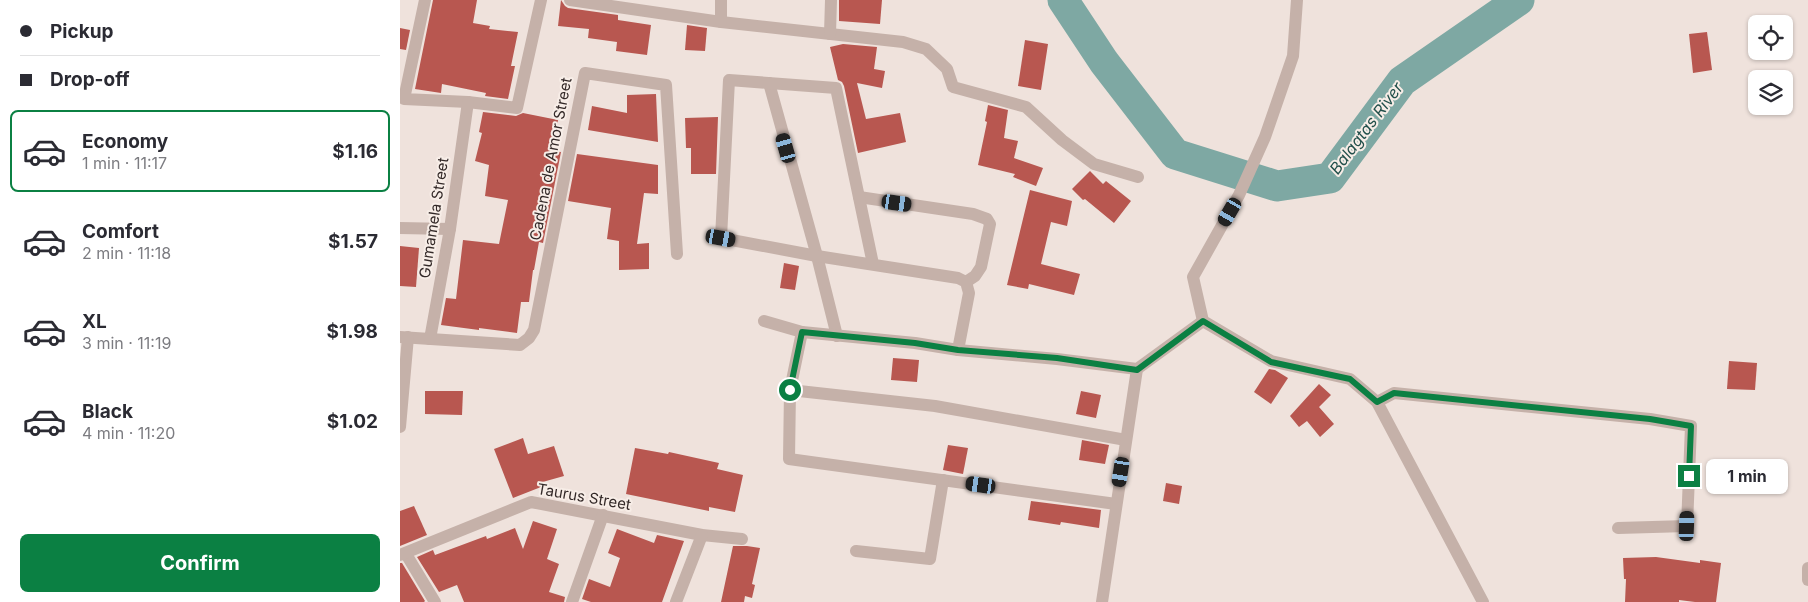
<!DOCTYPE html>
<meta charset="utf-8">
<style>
body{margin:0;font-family:Inter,sans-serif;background:#f2f2f3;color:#2b2b33;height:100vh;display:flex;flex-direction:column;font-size:19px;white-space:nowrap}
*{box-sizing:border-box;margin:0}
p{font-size:16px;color:#7c7c81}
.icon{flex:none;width:28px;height:28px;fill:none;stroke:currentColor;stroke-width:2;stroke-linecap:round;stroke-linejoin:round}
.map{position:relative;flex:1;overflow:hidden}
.side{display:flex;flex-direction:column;background:#fff;width:400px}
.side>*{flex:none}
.banner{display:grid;align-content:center;height:110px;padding:0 20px;background:#fff}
.buttons{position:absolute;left:1348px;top:15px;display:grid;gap:10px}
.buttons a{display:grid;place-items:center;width:45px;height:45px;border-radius:8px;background:#fff;box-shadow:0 1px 4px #0004;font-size:25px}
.end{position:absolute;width:22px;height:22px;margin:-11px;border:6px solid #0b8043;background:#fff;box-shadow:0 0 0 2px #fff}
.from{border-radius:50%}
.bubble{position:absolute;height:35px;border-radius:8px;background:#fff;box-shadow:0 1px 4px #0004;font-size:16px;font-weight:700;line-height:35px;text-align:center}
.car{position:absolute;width:15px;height:30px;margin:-15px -8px;border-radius:6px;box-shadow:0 0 4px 1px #0007;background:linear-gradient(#222 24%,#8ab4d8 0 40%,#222 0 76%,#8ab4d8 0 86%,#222 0)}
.banner b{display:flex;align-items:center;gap:18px;height:48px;font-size:19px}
.banner b+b{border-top:1px solid #e1e1e2}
.banner i{width:12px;height:12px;background:#2b2b33}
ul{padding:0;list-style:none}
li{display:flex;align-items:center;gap:15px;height:82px;margin:0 10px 8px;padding:0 10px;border:2px solid transparent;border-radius:8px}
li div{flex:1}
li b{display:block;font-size:19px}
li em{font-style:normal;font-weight:700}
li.current{border-color:#0b8043}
li>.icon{width:45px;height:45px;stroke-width:1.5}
.action{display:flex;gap:10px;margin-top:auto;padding:10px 20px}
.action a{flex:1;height:58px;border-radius:8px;background:#0b8043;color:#fff;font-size:20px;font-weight:700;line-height:58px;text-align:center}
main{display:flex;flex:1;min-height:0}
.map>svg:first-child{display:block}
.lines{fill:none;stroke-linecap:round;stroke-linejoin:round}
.river{stroke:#7ea8a3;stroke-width:31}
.building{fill:#b85750}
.minor{stroke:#c5b1a9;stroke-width:12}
.route{stroke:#0b8043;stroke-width:6}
.labels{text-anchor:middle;stroke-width:4;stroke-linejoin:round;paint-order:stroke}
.street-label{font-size:15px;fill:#332928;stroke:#f7ede7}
.water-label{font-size:16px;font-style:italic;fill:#22504b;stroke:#f7ede7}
</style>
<main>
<section class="side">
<div class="banner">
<b><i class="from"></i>Pickup</b>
<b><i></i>Drop-off</b>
</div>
<ul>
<li class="current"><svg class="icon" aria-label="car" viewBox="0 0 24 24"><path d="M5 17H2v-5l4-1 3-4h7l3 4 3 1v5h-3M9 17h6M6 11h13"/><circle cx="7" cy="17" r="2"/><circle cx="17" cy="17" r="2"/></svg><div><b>Economy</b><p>1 min · 11:17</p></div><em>$1.16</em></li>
<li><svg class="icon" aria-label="car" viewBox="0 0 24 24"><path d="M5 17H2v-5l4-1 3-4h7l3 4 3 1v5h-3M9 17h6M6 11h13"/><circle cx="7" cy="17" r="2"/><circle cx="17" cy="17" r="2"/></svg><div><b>Comfort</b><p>2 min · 11:18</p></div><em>$1.57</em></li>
<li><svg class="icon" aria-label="car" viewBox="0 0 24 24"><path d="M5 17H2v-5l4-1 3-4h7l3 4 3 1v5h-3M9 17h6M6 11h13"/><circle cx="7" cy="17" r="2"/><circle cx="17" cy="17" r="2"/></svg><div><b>XL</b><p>3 min · 11:19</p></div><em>$1.98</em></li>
<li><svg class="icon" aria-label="car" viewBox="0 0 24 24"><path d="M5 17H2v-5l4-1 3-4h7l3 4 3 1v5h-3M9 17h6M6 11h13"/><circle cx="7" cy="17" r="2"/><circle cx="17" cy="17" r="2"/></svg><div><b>Black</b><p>4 min · 11:20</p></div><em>$1.02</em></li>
</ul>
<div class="action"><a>Confirm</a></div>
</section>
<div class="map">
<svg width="1408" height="602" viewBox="0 0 1408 602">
<rect width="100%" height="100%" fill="#efe2dc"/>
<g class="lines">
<polyline class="river" points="663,0 704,62 775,154 877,186 930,178 1002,81 1119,0"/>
</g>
<g class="building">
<polygon points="33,0 77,0 73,23 90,26 89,29 118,32 111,66 115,66 108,99 85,96 86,93 42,84 41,93 15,89"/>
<polygon points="161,0 165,6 168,8 218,15 218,20 251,25 247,55 216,51 217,42 188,38 189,29 158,26"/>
<polygon points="439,0 482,0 480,24 439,21"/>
<polygon points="287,25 307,28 305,51 285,50"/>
<polygon points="0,28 10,30 6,50 0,49"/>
<polygon points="1307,32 1312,70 1293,73 1289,34"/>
<polygon points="625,40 648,44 641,90 618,86"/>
<polygon points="443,44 477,47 474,69 485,71 482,88 457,83 466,119 500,113 506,142 458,153 444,86 442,82 438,80 430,47"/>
<polygon points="256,94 258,142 188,130 192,106 227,113 227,95"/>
<polygon points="588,105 608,110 604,138 618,141 614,158 643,168 636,186 613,177 615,174 578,165 587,122 585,121"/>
<polygon points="83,112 116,116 123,113 158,120 152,151 161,152 143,243 139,242 134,270 133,270 129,302 121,302 117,333 79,328 79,330 41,325 46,298 56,299 63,240 99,244 108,200 85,196 89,165 75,161 82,133 79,132"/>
<polygon points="318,117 316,174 291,174 291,148 286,148 285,118"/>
<polygon points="177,154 258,165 258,194 244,193 237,244 249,243 249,269 219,270 219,241 207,239 211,208 168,201"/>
<polygon points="690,171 703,184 706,181 731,201 714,223 685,199 683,200 672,189"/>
<polygon points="630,190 672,201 667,226 651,222 641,264 680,274 674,295 629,284 628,289 607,285"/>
<polygon points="0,246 19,248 16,287 0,286"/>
<polygon points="384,263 399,266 395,290 380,288"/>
<polygon points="493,358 519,360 517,382 491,380"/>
<polygon points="1329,361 1357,363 1355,390 1327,389"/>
<polygon points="869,369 875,370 888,378 871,404 854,392"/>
<polygon points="919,384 931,395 919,407 934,424 920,437 907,421 899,427 890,416"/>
<polygon points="25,391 63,391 62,415 25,414"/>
<polygon points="681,391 701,395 696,418 676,414"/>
<polygon points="123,438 128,454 154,446 164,476 139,483 141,487 113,498 94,449"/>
<polygon points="682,440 709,445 705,464 679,460"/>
<polygon points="548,445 568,448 563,474 543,470"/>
<polygon points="235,448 268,454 269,452 319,463 317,469 343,475 335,512 309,507 309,511 226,494"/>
<polygon points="766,483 782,486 779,504 763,501"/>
<polygon points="631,501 701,510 699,528 661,522 660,525 628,520"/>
<polygon points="14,506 27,535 0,546 0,511"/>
<polygon points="133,521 157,529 147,559 159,564 149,592 165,597 164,602 64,602 57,585 39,592 17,557 33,550 35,555 86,536 87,539 115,528 123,549"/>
<polygon points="217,529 254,543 257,535 284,541 262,602 191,602 182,599 189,579 210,587 220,558 208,553"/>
<polygon points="333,546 347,546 360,548 352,584 355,585 352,598 345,596 344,602 321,602"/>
<polygon points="1256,557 1300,563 1300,560 1321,563 1316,602 1295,602 1279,600 1279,602 1225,602 1226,579 1224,579 1223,558"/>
<polygon points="0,563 2,563 25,601 24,602 0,602"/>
</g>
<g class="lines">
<g class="minor">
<polyline points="25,0 4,99 68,102 117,108 141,0"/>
<polyline points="170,0 321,22 503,42 526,49 547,69 553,87 626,107 662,140 694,164 738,177"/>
<polyline points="897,0 893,56 865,137 839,195 793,277 803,321 871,361 950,379 977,402 1083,602"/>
<polyline points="321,22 321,0"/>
<polyline points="430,34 431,0"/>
<polyline points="369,83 417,256 437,336"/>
<polyline points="459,197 573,214 587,219 590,224 581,267 575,276 566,282"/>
<polyline points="0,228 50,229"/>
<polyline points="473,264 436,88 329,80 321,238 417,256 558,278 566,282 569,293 558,350"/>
<polyline points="364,321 402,332 515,343 558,350 657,359 737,369 803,321"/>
<polyline points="402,332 390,390 389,459 716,504"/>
<polyline points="0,337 120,345 129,338 134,330 185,73 266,85 277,254"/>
<polyline points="30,339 50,229 68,102"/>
<polyline points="390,390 535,406 726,440"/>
<polyline points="977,402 994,393 1250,419 1291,426 1287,526 1218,528"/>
<polyline points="0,427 8,337"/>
<polyline points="456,551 530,559 543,480"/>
<polyline points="6,554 35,602"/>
<polyline points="0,555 131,502 302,535 342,539"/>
<polyline points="1408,568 1408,580"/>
<polyline points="172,602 203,515"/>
<polyline points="276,602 302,535"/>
<polyline points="702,602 737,369"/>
</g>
</g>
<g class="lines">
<polyline class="route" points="390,390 402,332 515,343 558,350 657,358 737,370 803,321 871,362 950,379 977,402 994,393 1250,419 1291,426 1289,476"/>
</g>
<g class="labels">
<g class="street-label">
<text transform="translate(151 159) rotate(-79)" y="5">Cadena de Amor Street</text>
<text transform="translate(34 218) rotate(-81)" y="5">Gumamela Street</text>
<text transform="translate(184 497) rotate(10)" y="5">Taurus Street</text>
</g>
<g class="water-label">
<text transform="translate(966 128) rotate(-53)" y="6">Balagtas River</text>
</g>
</g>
</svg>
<div class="buttons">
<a><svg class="icon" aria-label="locate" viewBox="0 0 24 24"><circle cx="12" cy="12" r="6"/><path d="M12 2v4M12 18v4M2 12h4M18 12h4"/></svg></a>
<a><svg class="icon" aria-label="layers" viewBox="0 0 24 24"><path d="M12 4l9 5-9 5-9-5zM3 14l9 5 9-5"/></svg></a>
</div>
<i class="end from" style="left:390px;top:390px"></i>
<i class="end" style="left:1289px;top:476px"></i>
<div class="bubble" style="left:1306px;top:459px;width:82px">1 min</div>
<i class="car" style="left:386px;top:148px;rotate:344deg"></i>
<i class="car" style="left:497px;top:203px;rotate:98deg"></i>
<i class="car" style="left:830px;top:212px;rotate:210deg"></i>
<i class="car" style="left:321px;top:238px;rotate:100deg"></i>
<i class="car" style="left:721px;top:472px;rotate:189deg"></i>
<i class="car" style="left:581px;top:485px;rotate:278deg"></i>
<i class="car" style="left:1287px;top:526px;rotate:2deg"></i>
</div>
</main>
